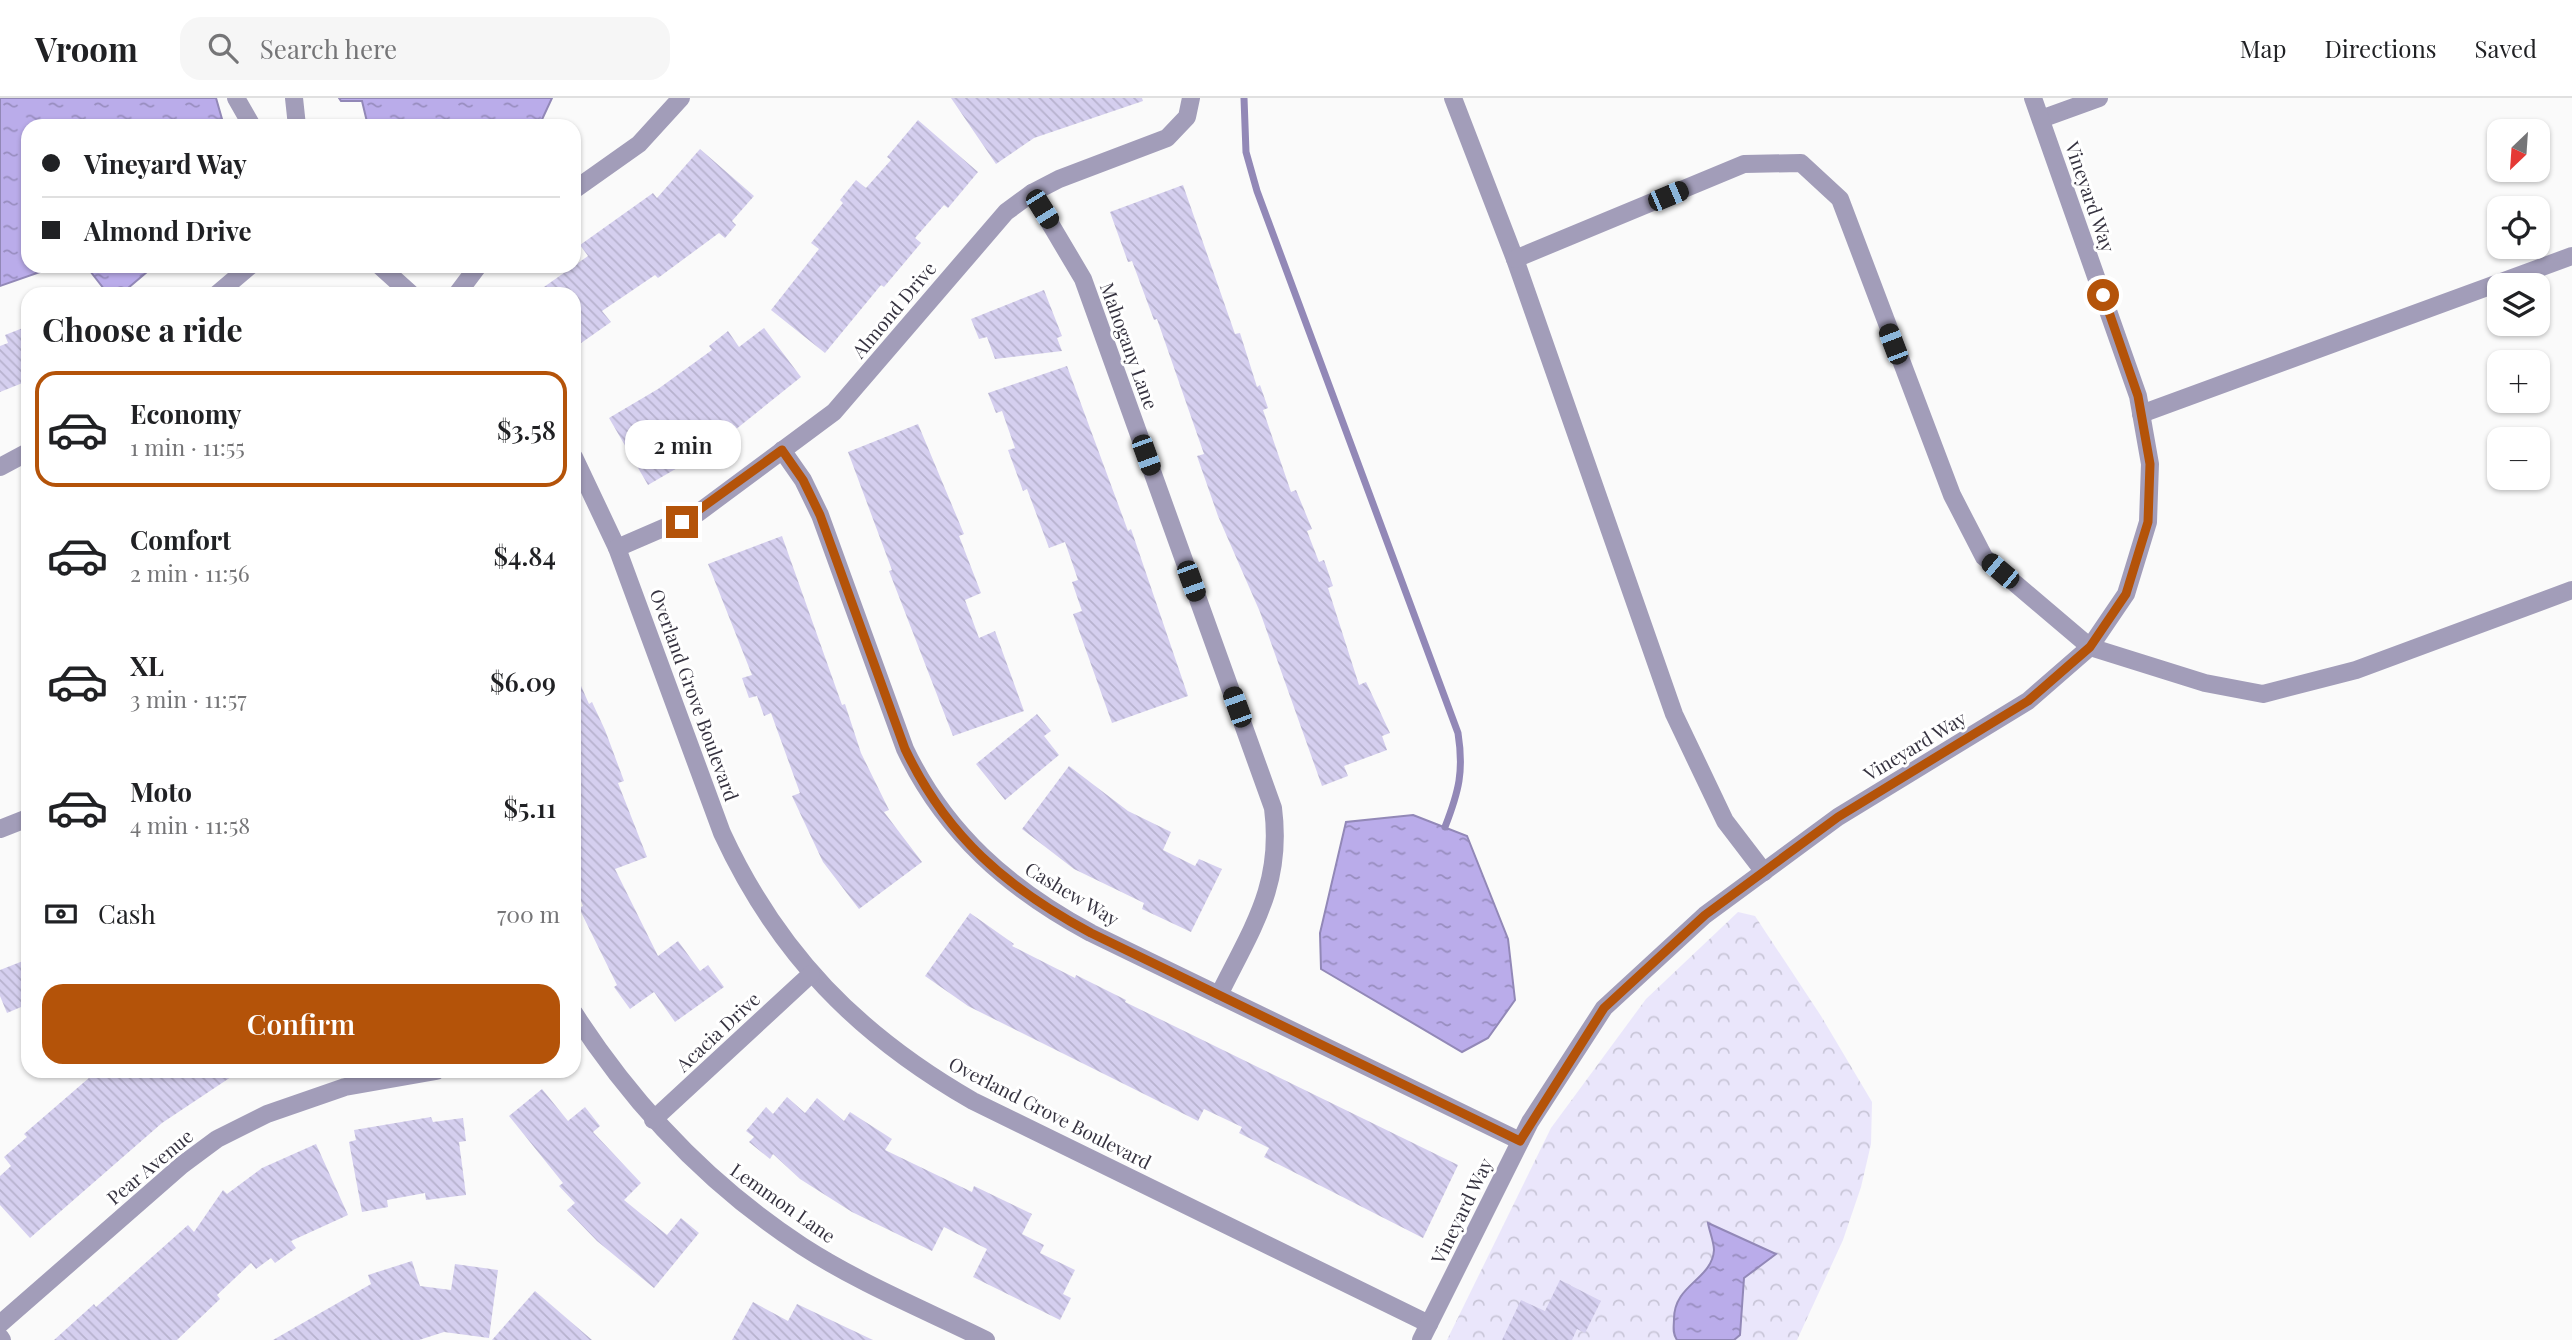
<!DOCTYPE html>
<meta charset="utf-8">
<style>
body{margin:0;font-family:"Playfair Display",serif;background:#f6f6f6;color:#202124;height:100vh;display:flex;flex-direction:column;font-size:26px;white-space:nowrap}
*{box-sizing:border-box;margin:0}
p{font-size:23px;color:#757577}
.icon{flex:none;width:38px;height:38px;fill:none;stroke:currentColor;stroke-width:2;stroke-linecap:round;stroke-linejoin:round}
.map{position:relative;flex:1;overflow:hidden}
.side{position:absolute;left:21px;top:189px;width:560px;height:791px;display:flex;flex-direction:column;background:#fff;border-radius:21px;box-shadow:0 2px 5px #0004}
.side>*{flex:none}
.banner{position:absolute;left:21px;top:21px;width:560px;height:154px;border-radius:21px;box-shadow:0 2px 5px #0004;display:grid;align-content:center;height:154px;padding:0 21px;background:#fff}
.needle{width:46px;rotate:205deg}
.buttons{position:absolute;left:2487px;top:21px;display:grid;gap:14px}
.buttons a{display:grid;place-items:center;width:63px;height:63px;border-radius:14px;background:#fff;box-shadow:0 2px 5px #0004;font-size:35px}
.end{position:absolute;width:32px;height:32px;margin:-16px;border:9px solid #b45309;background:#fff;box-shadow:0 0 0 4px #fff}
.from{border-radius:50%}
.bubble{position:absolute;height:49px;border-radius:21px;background:#fff;box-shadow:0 2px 5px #0004;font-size:23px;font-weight:600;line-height:49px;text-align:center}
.car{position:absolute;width:21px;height:42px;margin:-21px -10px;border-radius:9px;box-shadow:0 0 5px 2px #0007;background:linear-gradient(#222 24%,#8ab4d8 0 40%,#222 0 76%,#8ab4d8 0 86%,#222 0)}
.banner b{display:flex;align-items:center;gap:24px;height:66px;font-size:26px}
.banner b+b{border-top:2px solid #e0e0e0}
.banner i{width:18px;height:18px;background:#202124}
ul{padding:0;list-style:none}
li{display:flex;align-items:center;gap:21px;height:116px;margin:0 14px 10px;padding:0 7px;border:4px solid transparent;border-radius:21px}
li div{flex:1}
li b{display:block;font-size:26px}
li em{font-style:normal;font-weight:600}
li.on{border-color:#b45309}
li>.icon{width:63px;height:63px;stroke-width:1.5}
h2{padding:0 21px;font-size:32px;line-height:84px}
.pay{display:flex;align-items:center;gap:18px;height:77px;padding:0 21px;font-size:26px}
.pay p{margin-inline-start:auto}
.action{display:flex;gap:14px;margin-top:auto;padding:14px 21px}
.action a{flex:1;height:80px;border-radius:21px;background:#b45309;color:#fff;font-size:28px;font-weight:600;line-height:80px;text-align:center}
header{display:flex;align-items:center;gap:42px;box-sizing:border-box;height:98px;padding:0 35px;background:#fff;border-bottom:2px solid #e0e0e0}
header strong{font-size:33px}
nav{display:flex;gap:38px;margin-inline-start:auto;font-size:24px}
.search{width:490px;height:63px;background:#f6f6f6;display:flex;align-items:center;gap:18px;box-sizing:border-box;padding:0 24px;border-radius:21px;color:#757577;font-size:26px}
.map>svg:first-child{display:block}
.park{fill:url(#park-crowns)}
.water{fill:url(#water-ripples);stroke:#9288b7;stroke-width:2}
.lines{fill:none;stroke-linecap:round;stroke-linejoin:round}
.stream{stroke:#9288b7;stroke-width:7}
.building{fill:url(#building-back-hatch)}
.minor{stroke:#a29db9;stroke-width:18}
.route{stroke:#b45309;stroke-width:9}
.labels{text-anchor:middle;stroke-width:6;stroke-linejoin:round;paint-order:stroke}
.street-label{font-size:19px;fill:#363340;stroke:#fff}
</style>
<header>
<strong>Vroom</strong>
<div class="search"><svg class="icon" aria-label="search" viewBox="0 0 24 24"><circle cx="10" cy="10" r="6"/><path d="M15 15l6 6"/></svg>Search here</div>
<nav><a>Map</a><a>Directions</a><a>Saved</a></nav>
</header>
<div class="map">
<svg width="2572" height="1242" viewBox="0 0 2572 1242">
<defs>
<pattern id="park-crowns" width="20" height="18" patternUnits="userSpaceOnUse" patternTransform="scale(1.75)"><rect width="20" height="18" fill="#eae6fb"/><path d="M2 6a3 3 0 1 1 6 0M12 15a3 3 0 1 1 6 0" fill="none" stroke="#c9c6d8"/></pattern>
<pattern id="water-ripples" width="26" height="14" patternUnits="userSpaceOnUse" patternTransform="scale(1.75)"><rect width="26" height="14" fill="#baacea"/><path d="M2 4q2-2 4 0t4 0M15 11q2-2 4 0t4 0" fill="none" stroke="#988dbf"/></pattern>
<pattern id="building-back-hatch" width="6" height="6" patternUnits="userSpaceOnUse" patternTransform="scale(1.75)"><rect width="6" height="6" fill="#d5cfef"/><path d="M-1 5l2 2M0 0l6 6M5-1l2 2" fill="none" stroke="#b7b2ce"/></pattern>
</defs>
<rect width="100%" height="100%" fill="#fafafa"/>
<polygon class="park" points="1738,814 1755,818 1821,918 1872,1004 1871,1046 1861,1089 1843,1142 1797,1242 1447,1242 1551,1030 1646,901"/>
<g class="water">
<polygon points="0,0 216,0 224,28 28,28 28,168 57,168 0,188"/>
<polygon points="339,0 552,0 539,28 368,28 362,3 341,3"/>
<polygon points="80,168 154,168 121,196 108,196 90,173"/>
<polygon points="1413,717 1467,738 1508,841 1515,902 1488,940 1462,954 1321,871 1320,835 1346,724"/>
<path d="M1708,1125L1776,1156L1744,1180L1740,1237L1734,1242H1677C1672,1235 1674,1228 1674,1221C1674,1186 1712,1182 1714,1152C1714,1144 1709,1132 1708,1125Z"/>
</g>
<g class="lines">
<path class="stream" d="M1244,0L1246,54L1257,93L1458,635C1464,673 1459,693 1445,729"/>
</g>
<g class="building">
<polygon points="951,0 1142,0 1143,3 1034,40 996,66"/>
<polygon points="918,22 978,74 948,110 944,107 915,140 921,145 884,189 881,187 825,255 771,212 819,151 811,145 843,105 840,102 856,82 866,90 891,62 887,59"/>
<polygon points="700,51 754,98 732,123 736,127 725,140 719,135 658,180 655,177 602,213 611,224 574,250 574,196 534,196 588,158 580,147 653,95 657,100"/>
<polygon points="1183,87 1235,236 1240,235 1257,289 1260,287 1268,310 1263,312 1291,394 1296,392 1312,431 1307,433 1319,464 1324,462 1333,488 1328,490 1359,587 1366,584 1390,635 1382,638 1387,652 1344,668 1348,678 1322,688 1260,514 1218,418 1197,358 1204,356 1157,221 1154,222 1132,163 1128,164 1110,114"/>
<polygon points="1044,192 1062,238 1057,240 1062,253 995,261 987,239 979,241 971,221"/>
<polygon points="28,228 28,291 25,284 0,294 0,248 8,245 5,237"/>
<polygon points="764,230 801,279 715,348 648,387 609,320 658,291 712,252 709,248 728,233 739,249"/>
<polygon points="1067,268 1128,433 1131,431 1188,598 1112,625 1073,516 1082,513 1072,484 1078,482 1065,444 1049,450 1027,391 1023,393 1008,352 1015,350 1002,313 996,315 988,295"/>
<polygon points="918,326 964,436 959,438 981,495 965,502 979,540 995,533 1024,613 953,638 889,473 892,472 848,354"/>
<polygon points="782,438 842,607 845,606 861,655 889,712 884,714 922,764 859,811 823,764 792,698 800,695 771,615 764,618 757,598 749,600 742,580 752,577 708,466"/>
<polygon points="574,572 589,606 592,604 605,632 624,683 618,685 647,759 615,771 658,858 678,843 700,873 708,867 724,889 675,924 654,894 630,911 614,889 617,887 579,810 583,808 574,786"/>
<polygon points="1037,616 1051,633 1044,638 1059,657 1005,702 976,666"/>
<polygon points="1069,668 1128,713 1171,734 1163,752 1195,768 1199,761 1222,771 1191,834 1142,811 1144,805 1074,771 1022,731"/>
<polygon points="970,815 1014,846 1012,848 1075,880 1076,877 1126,902 1125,904 1458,1067 1423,1140 1264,1059 1269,1050 1239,1035 1242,1029 1204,1011 1198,1023 968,908 925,878"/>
<polygon points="28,861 28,906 7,915 0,898 0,872"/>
<polygon points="97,973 240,973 162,1025 30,1140 0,1107 0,1078 11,1068 4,1059 27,1039 24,1036"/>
<polygon points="542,991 568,1023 585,1009 600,1028 593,1034 641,1085 624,1102 667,1137 681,1120 699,1135 654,1190 597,1143 567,1112 575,1105 559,1088 563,1085 509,1018"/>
<polygon points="787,999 805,1015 817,1000 844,1023 850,1014 892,1041 885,1052 972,1094 974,1088 1032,1116 1022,1136 1044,1147 1040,1155 1075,1172 1063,1196 1071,1200 1060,1222 973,1179 987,1151 944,1129 932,1153 852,1114 800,1081 773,1056 770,1061 749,1044 754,1039 746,1033 766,1009 773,1016"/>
<polygon points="431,1019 433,1024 463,1020 466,1043 459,1044 466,1097 426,1102 425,1095 387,1102 388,1109 362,1114 349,1044 356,1042 354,1032"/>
<polygon points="316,1046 348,1117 291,1143 296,1150 275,1165 271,1160 256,1171 251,1165 217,1197 220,1201 177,1242 54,1242 94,1206 96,1209 188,1127 194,1134 223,1092 227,1096 262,1070"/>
<polygon points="412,1163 420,1188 451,1192 455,1166 498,1172 489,1240 444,1234 419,1242 273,1242 371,1186 368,1177"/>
<polygon points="1560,1182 1601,1203 1585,1235 1577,1231 1572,1242 1502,1242 1521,1202 1545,1213"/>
<polygon points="535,1193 592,1242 492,1242"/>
<polygon points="753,1204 788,1223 797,1206 873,1242 732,1242"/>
</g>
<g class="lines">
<g class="minor">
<polyline points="236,0 252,28"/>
<polyline points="294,0 297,28"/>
<polyline points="1453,0 1515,161 1674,616 1725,723 1764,774"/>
<polyline points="2041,21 2099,0"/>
<polyline points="574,92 639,46 681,0"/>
<path d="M1032,95L1083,181L1273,710C1283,787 1252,830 1219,897"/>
<polyline points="1515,161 1744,66 1801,65 1840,101 1952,397 1984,459 2090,549 2205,585 2263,596 2356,572 2572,492"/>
<polyline points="380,168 411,196"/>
<polyline points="217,196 250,168"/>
<polyline points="457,196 478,168"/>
<polyline points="2141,316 2572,158"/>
<path d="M782,352L803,382L820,417L905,651C945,735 1009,791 1091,835L1520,1043"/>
<path d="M574,359L617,450L722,735C778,856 858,937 973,1003L1429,1226"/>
<polyline points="0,369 28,354"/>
<polyline points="617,450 698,415 834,314 1006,114 1032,95 1059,81 1167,40 1187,19 1191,0"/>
<polyline points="0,731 28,720"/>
<path d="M574,915C634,1008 709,1087 802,1148C859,1185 925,1212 986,1242"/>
<polyline points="653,1022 811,876"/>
<polyline points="0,1226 182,1067 217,1041 267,1016 345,989 436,973"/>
<polyline points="0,1239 2,1242"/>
<polyline points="1421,1242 1530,1024 1604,910 1705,817 1838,719 2028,603 2090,549 2126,496 2148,424 2150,366 2138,298 2033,0"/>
</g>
</g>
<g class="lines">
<path class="route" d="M682,424L782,352L803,382L820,417L905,651C947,739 1006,789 1091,835L1520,1043L1604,910L1705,817L1838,719L2028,603L2090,549L2126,496L2148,424L2150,366L2138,298L2103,197"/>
</g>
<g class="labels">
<g class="street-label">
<text transform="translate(2090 99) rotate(71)" y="7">Vineyard Way</text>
<text transform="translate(894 212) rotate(-50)" y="7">Almond Drive</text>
<text transform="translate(1129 248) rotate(70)" y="7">Mahogany Lane</text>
<text transform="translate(694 597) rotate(70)" y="7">Overland Grove Boulevard</text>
<text transform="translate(1915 648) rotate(-31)" y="7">Vineyard Way</text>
<text transform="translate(1072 796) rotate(31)" y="7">Cashew Way</text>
<text transform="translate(718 934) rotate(-43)" y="7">Acacia Drive</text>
<text transform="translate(1050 1015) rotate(27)" y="7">Overland Grove Boulevard</text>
<text transform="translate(150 1069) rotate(-40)" y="7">Pear Avenue</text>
<text transform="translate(783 1105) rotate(35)" y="7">Lemmon Lane</text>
<text transform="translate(1462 1113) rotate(-64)" y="7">Vineyard Way</text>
</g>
</g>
</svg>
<div class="buttons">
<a><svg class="needle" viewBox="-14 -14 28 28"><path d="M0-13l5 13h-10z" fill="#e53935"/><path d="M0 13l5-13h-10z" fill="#757577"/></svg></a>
<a><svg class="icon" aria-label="locate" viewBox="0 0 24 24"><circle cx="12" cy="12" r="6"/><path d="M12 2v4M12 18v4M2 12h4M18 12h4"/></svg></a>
<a><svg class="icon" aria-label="layers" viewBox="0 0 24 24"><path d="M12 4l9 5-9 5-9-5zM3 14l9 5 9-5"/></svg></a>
<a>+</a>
<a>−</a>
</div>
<i class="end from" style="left:2103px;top:197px"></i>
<i class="end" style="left:682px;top:424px"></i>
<div class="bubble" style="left:625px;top:322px;width:116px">2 min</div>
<i class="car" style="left:1668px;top:98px;rotate:67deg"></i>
<i class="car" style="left:1042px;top:111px;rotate:148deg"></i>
<i class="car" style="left:1893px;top:246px;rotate:339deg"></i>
<i class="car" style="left:1146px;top:357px;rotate:160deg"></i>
<i class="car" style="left:2000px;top:473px;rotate:310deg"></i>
<i class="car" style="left:1191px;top:483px;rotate:160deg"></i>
<i class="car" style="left:1237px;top:609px;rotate:340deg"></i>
<div class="banner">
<b><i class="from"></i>Vineyard Way</b>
<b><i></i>Almond Drive</b>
</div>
<section class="side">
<h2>Choose a ride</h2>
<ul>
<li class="on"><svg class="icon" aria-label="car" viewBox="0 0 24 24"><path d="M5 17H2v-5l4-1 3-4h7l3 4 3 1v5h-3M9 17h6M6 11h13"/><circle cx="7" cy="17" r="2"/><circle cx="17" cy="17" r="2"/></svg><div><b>Economy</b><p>1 min · 11:55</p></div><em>$3.58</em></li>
<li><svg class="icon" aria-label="car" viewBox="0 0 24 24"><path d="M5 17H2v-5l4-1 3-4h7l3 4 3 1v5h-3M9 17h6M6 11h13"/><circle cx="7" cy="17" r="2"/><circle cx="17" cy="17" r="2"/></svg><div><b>Comfort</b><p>2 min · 11:56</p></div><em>$4.84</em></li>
<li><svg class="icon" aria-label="car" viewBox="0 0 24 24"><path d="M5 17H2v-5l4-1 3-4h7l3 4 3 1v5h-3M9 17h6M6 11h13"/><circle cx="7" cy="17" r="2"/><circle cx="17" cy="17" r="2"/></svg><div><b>XL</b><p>3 min · 11:57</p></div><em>$6.09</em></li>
<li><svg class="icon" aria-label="car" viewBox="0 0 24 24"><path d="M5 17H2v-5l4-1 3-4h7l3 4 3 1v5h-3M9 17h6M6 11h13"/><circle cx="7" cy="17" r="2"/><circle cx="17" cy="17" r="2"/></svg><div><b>Moto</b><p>4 min · 11:58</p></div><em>$5.11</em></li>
</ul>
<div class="pay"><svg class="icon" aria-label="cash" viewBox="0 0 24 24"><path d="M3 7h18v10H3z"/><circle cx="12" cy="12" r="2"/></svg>Cash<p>700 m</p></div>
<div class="action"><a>Confirm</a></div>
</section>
</div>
